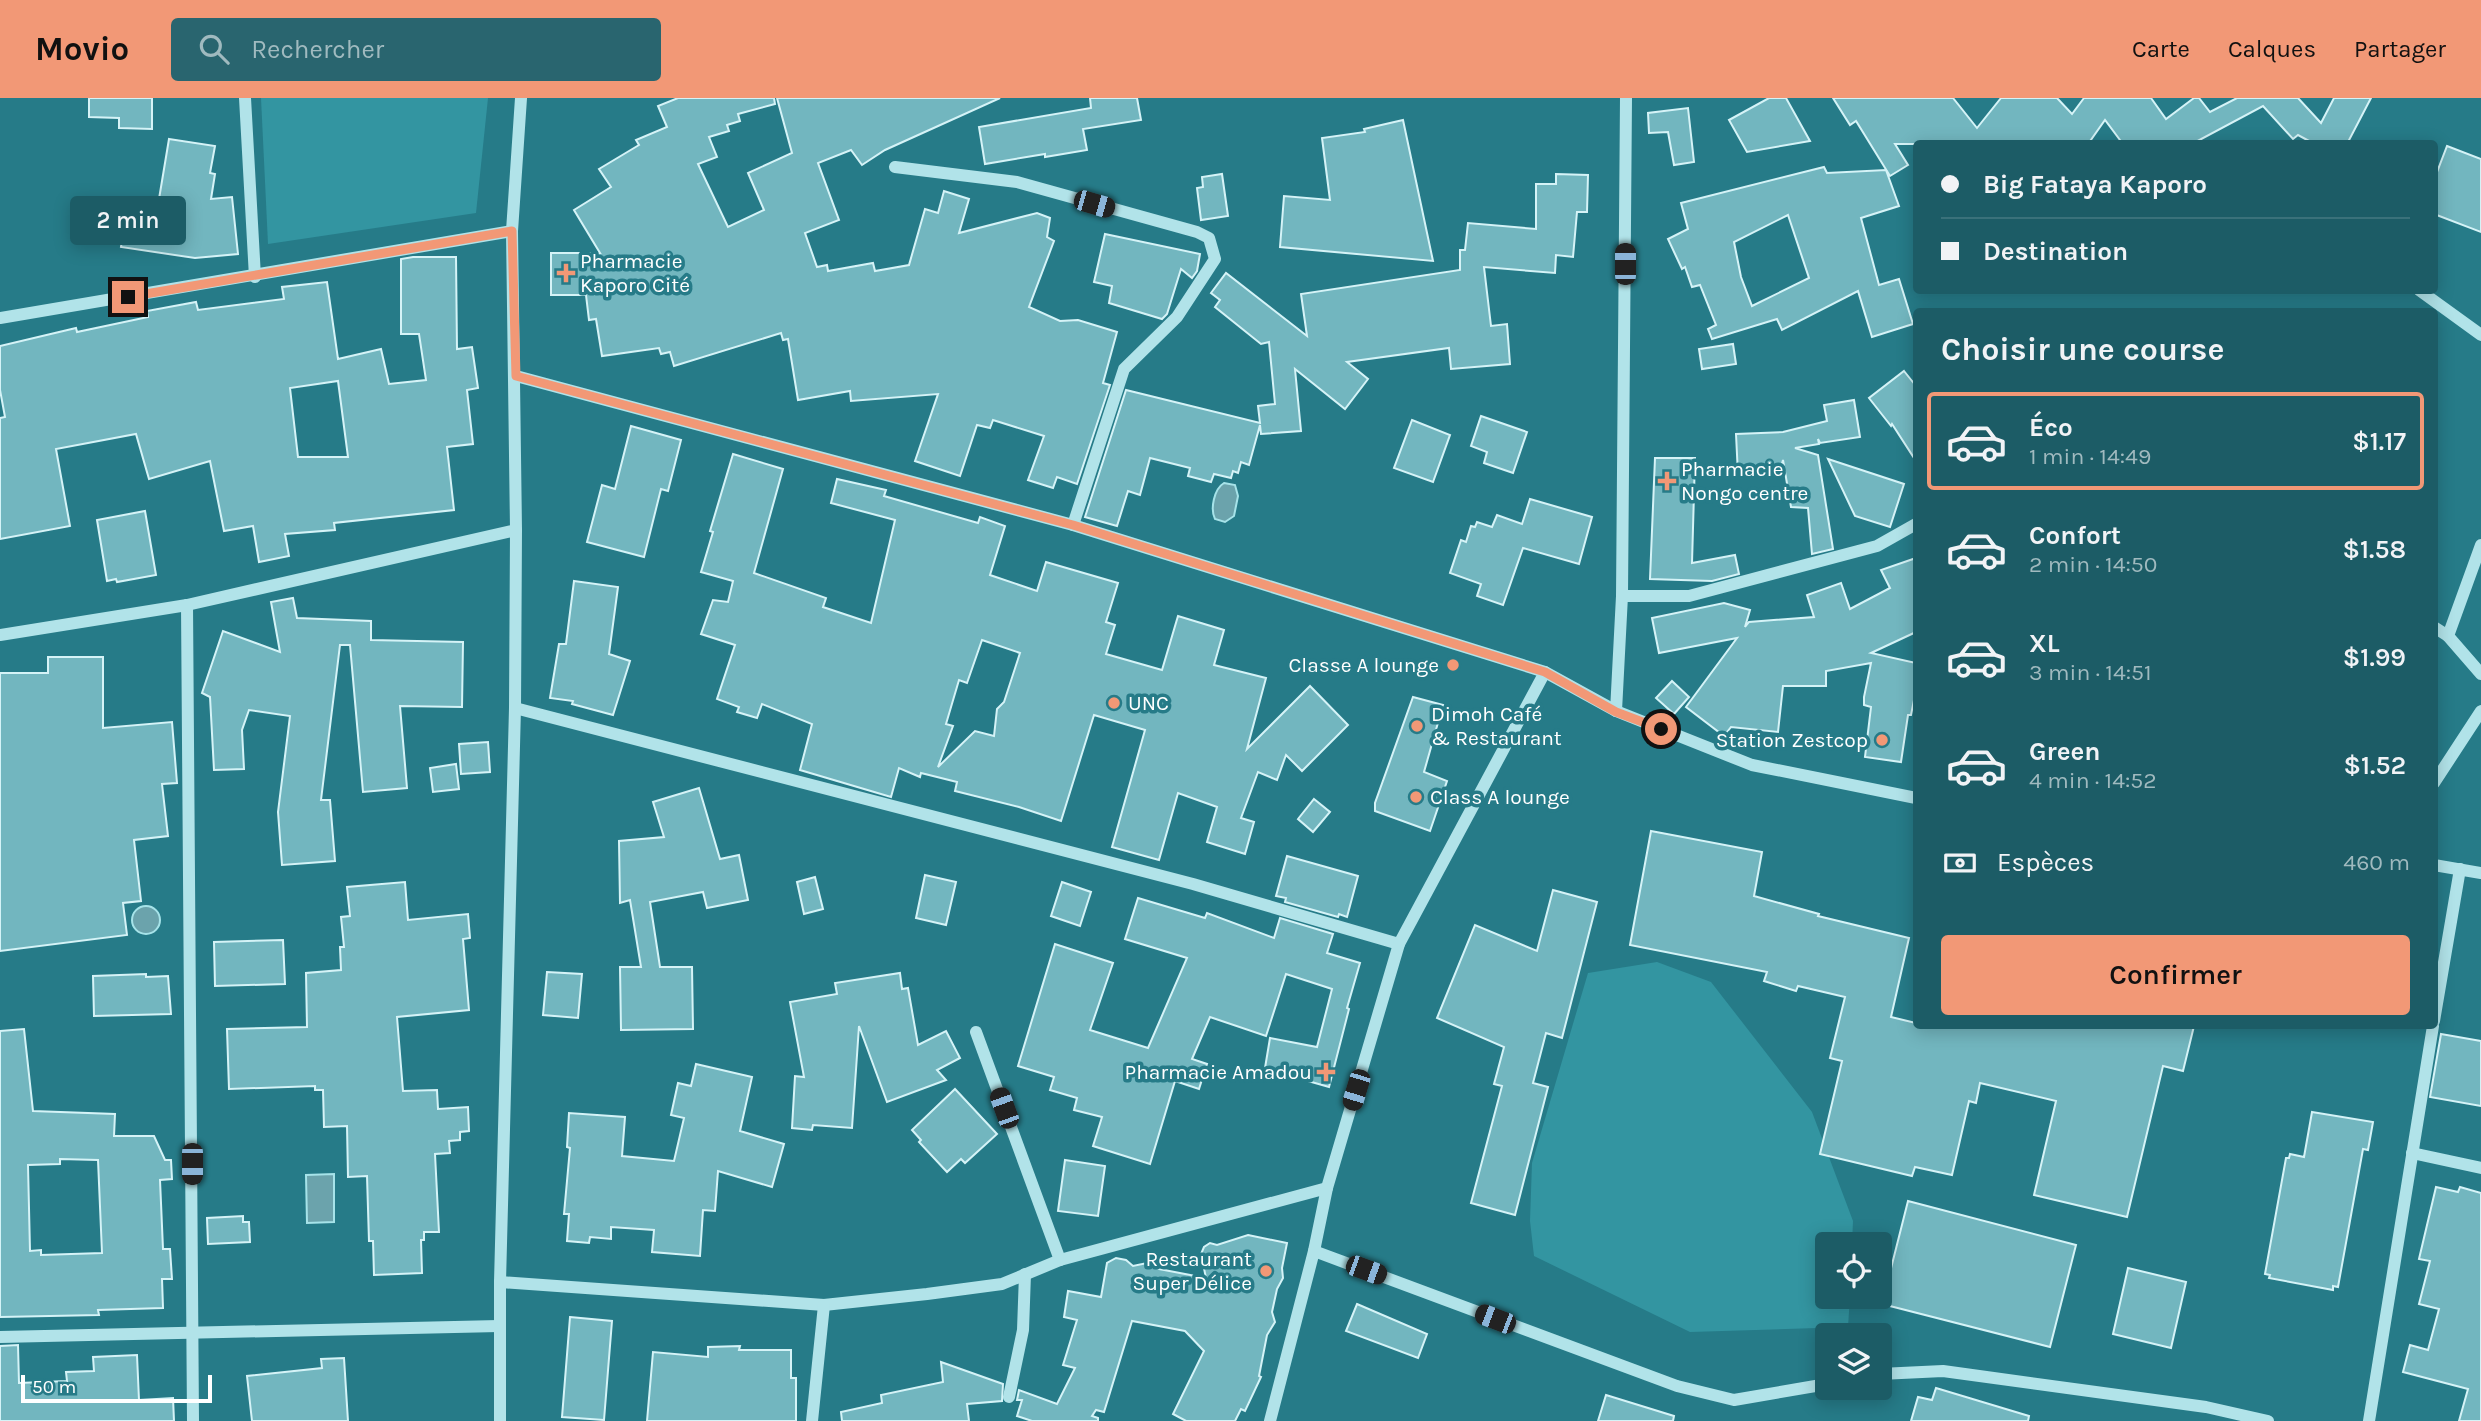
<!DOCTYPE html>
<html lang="fr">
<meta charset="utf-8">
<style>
body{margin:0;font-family:Karla,sans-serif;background:#29656f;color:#f1f3f6;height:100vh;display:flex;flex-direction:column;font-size:26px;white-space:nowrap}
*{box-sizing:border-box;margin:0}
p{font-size:23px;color:#a0babf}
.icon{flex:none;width:38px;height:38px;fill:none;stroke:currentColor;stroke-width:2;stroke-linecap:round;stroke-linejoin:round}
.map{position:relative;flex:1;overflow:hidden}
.side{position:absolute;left:1913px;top:210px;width:525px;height:721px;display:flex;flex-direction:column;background:#1c5c66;border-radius:7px;box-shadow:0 4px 18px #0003}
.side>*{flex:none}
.hud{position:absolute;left:1913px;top:42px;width:525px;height:154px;border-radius:7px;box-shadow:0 4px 18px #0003;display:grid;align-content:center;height:154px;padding:0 28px;background:#1c5c66}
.tools{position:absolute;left:1815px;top:1134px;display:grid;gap:14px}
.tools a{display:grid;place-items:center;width:77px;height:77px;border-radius:7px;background:#1c5c66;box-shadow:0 4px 18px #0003;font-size:35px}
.scale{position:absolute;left:21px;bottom:18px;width:191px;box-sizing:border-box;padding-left:7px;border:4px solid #fff;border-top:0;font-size:19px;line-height:24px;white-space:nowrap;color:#fff;-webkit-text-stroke:5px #267b88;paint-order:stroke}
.end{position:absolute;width:32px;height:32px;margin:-16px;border:9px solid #f29876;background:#111;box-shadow:0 0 0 4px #111}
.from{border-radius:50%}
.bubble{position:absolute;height:49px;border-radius:7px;background:#1c5c66;box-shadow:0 4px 18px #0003;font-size:23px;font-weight:600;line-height:49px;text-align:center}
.car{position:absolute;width:21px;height:42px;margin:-21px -10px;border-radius:9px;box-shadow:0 0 5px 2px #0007;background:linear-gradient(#222 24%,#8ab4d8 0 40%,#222 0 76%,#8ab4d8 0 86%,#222 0)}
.hud b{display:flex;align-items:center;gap:24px;height:66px;font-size:26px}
.hud b+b{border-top:2px solid #3a717a}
.hud i{width:18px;height:18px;background:#f1f3f6}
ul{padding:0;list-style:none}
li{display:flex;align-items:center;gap:21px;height:98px;margin:0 14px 10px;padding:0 14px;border:4px solid transparent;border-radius:7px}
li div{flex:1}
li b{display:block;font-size:26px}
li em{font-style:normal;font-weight:600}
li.selected{border-color:#f29876}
li>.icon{width:63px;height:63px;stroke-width:1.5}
h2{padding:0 28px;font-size:32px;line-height:84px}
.pay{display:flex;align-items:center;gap:18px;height:77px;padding:0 28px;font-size:26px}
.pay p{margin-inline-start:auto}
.action{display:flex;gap:14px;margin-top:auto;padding:14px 28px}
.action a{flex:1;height:80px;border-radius:7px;background:#f29876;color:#111;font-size:28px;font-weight:600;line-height:80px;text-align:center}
header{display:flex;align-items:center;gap:42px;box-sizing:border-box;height:98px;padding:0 35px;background:#f29876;color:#111}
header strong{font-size:33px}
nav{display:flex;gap:38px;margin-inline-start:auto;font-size:24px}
.search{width:490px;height:63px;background:#29656f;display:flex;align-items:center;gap:18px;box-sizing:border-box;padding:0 24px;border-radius:7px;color:#a0babf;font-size:26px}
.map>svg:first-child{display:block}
.green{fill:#3395a1}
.water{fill:#6ba3ac;stroke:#a6e3e9;stroke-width:2}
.building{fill:#72b6bf;stroke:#d5f3f7;stroke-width:2;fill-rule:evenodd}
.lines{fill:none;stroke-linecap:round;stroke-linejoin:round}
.minor{stroke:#b1e3e9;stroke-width:12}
.route{stroke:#f29876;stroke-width:9}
.poi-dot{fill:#f29876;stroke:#267b88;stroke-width:2.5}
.labels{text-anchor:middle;stroke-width:7;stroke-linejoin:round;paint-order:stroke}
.poi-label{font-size:21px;fill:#fff;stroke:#267b88;text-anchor:start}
</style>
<header>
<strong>Movio</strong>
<div class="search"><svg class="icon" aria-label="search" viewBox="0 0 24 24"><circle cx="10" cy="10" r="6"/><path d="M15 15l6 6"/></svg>Rechercher</div>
<nav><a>Carte</a><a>Calques</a><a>Partager</a></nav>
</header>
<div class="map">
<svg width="2481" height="1323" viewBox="0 0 2481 1323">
<rect width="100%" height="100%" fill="#267b88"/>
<g class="green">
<polygon points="261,0 488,0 476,115 268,146"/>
<polygon points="1657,864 1711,884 1812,1014 1853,1123 1852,1146 1827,1146 1827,1199 1850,1199 1848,1229 1690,1234 1534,1158 1530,1123 1532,1065 1588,875"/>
</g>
<g class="water">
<path d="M1224,385L1235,387L1238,398L1234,418L1225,424L1215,421C1210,411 1214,391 1224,385Z"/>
<circle cx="146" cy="822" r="14"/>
<polygon points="334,1076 334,1124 307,1125 306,1077"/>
</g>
<g class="building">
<polygon points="89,0 152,0 152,31 119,30 119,20 89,19"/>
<polygon points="678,0 774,0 775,6 738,16 740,23 727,27 729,33 709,39 717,59 698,66 728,129 764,112 748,75 792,55 777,0 1000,0 885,52 862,67 851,52 818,65 839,122 805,135 817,169 827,167 828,173 873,165 875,173 909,167 925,111 938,115 944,93 969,101 959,135 1037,115 1050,120 1047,139 1054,143 1029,209 1060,223 1078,222 1117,234 1103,285 1110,287 1077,386 1057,379 1053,390 1028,382 1044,338 993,322 990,330 977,327 960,378 915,363 938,296 851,303 850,293 798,302 788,241 783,242 781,235 674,268 670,254 661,256 659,250 602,258 596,221 589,222 586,197 551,197 551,155 600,155 574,112 611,89 599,71 639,47 636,42 667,29 658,8"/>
<polygon points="1090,0 1137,0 1141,22 1083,31 1087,52 1045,59 1045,56 985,66 979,29 1091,10"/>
<polygon points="1769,0 1786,0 1810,43 1747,54 1729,22"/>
<polygon points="1833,0 1953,0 1977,30 2001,0 2057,0 2072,16 2084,0 2151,0 2166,21 2194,0 2199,0 2210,14 2237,0 2298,0 2321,25 2334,0 2371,0 2347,46 2310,46 2311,44 2298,37 2293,41 2263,8 2192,46 2123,46 2105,22 2088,46 1895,46 1908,67 1890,78 1856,23 1850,27"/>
<polygon points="1688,10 1694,64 1674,67 1668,34 1649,35 1648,15"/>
<polygon points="1403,22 1433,163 1280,149 1284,98 1330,102 1322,40 1365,34 1364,31"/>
<polygon points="169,41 215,48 210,75 215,76 211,101 232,99 238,156 195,160 121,149 127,108 157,113"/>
<polygon points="2447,48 2481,61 2481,134 2434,116 2434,82"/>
<path d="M1824,69L1827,75L1886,72L1899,108L1861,120L1879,187L1899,181L1913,226L1872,239L1858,193L1782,232L1777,221L1712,241L1708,231L1716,227L1700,187L1692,189L1685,169L1682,171L1668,141L1688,131L1681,105ZM1788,117L1809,180L1752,208L1741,179L1734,144Z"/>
<polygon points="1222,76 1228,118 1201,122 1197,90 1203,89 1202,79"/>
<polygon points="1556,76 1588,77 1587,114 1577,114 1573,159 1556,157 1555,175 1484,169 1491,228 1507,226 1510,266 1451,271 1449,250 1347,264 1368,281 1345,311 1295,271 1301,333 1261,336 1260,327 1249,367 1241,364 1238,375 1233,373 1231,380 1214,376 1211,384 1188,378 1190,370 1150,360 1140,397 1128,393 1117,428 1085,419 1126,292 1260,325 1258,308 1275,306 1269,244 1261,246 1215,209 1220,202 1211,195 1226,175 1307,238 1301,196 1460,172 1460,152 1465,152 1468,125 1536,131 1536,86 1556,86"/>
<polygon points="1105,136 1200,156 1197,173 1192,180 1181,171 1167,216 1162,221 1109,205 1112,188 1094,184"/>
<path d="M413,159H456L457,251L472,249L478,290L467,292L473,346L447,349L454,412L334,425L335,432L285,436L289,458L259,464L253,428L224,433L210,363L149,381L136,336L56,351L70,428L0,441V320L5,319L0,292V248L76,230L77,234L148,219L147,213L196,204L198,212L284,201L282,189L327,184L338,261L381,251L389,286L426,282L419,236H401V161ZM338,283L348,359H298L290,290Z"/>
<polygon points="1733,246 1736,266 1702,271 1699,251"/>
<polygon points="1904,273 1916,288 1916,363 1892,326 1891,328 1869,300"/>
<polygon points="1854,302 1860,339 1820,345 1818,341 1819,346 1795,350 1818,357 1833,451 1812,456 1808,410 1791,409 1783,362 1779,376 1738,377 1736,336 1783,334 1827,323 1824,307"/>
<polygon points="1481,318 1527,334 1513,375 1484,365 1487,354 1471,348"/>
<polygon points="1412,322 1450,337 1433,384 1394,370"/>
<polygon points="631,328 681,342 668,393 661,391 644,459 587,444 602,387 615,391"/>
<path d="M733,356L783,371L754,475L826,500L823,509L871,525L895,422L831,405L837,381L886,392L884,398L978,425L980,419L1005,428L990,477L1037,493L1046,464L1118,485L1106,524L1115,527L1106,556L1162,572L1178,518L1224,532L1214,567L1266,580L1247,651L1310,588L1348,627L1302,673L1286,657L1277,682L1258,674L1241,720L1254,724L1245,756L1207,744L1217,709L1178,695L1159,762L1112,749L1145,632L1094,617L1061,723L1019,709L955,693L957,684L921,675L920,679L899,670L891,699L800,672L812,626L762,606L757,620L737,614L739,609L717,601L735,547L701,536L713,502L728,504L733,483L701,474L713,434L710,433ZM982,542L1020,555L1004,604L997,611L994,638L975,633L938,669L953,628L946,626L959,582L967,585Z"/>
<polygon points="1655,360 1695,360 1692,465 1735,457 1739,476 1712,483 1650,481"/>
<polygon points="1828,361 1904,386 1890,429 1855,418"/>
<polygon points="1530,401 1592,419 1579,466 1523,450 1503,507 1477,498 1481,486 1450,475 1461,442 1466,444 1471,428 1475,429 1477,424 1492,429 1497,417 1522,426"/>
<polygon points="145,413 156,477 117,484 116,481 107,483 97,422"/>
<polygon points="1916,460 1916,534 1871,555 1916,565 1916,592 1911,617 1908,617 1901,664 1865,659 1871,609 1864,607 1864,599 1871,565 1826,573 1826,588 1783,588 1778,634 1731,629 1724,638 1686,609 1737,540 1659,555 1652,520 1724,505 1750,512 1745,529 1749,524 1814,519 1807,497 1841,485 1850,511 1890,490 1881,472"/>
<polygon points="574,483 618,489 609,556 630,563 613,617 572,606 573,603 550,600 559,546 566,546"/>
<polygon points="293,500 297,520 371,523 371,542 463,544 462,609 400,608 407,690 363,694 350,547 340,547 321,702 330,702 335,763 282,767 278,714 290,618 249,612 242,632 244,671 214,672 210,599 202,595 223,533 280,554 271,504"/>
<polygon points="48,559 103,559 103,630 172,624 177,685 162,686 168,738 134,742 141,803 123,805 127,837 0,853 0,575 48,575"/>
<polygon points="1672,583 1689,599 1674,616 1656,600"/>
<polygon points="1413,599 1443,607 1424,674 1447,683 1430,733 1375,713 1375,705"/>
<polygon points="488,644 490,674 461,676 459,646"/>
<polygon points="456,666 459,691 433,694 430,670"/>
<polygon points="699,690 720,761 739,757 748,802 707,810 703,794 650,804 660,869 692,869 693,931 621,932 620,869 641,869 630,802 620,805 619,743 664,739 653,704"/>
<polygon points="1314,701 1330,714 1313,734 1298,721"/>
<polygon points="1651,733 1762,754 1754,798 1819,816 1818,818 1909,840 1891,919 1916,925 1916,928 2194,928 2183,973 2163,968 2127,1119 2034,1097 2056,1003 1980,985 1976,1005 1969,1003 1952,1077 1915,1069 1912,1078 1820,1056 1842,963 1830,960 1845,899 1798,888 1796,893 1764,883 1767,874 1630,847"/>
<polygon points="1287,758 1358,778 1347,819 1339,816 1338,819 1285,804 1286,800 1276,798"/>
<polygon points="925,777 956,784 946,827 916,820"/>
<polygon points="815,779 823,811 804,816 797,784"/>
<polygon points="405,784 408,822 468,816 470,840 463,841 469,912 397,919 403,993 437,992 438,1011 468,1009 469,1033 460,1034 460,1042 449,1043 450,1055 435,1056 439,1134 424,1134 424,1142 421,1142 422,1175 374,1177 373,1143 369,1143 367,1078 348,1079 347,1028 324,1029 323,992 315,992 315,988 229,991 227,931 307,929 306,875 341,872 340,849 344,849 341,819 350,818 347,789"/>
<polygon points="1062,784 1091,794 1080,828 1051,818"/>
<polygon points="1553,792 1597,804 1562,940 1546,935 1533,985 1548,989 1515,1117 1471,1105 1502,988 1494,986 1504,949 1437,920 1475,827 1537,853"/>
<polygon points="1138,800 1205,820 1207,815 1274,840 1280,820 1333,836 1327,855 1360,865 1347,910 1349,911 1329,989 1308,983 1309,977 1265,970 1270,940 1317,949 1332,891 1286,876 1266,938 1210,919 1192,961 1207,966 1199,991 1175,983 1150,1066 1093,1048 1102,1019 1074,1012 1077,1000 1050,992 1054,979 1018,968 1055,846 1113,865 1090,932 1148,950 1187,860 1125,841"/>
<polygon points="283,842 285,886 215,888 214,844"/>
<polygon points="547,874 582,876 578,920 543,917"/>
<polygon points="900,875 902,891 908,890 918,947 946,933 960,960 937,972 946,982 887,1004 859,928 852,1030 813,1027 812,1032 792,1030 795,978 804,979 790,904 837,896 835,885"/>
<polygon points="146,876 146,879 168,878 171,916 94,918 93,878"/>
<path d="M24,931L33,1013L115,1016L114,1038H154L165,1062H171L172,1081L160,1082L163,1151H170L172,1181H162L163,1210L98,1212L99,1217L0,1219V933ZM60,1061L98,1062L102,1155L41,1157V1152L30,1153L28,1067L60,1066Z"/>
<polygon points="2441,936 2481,943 2481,1008 2430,999"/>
<polygon points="696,966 752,979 740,1033 784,1046 772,1089 718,1073 715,1113 703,1112 700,1158 652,1154 654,1132 611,1129 611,1141 590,1139 589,1145 567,1143 569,1116 564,1116 570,1050 567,1049 569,1015 625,1019 622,1058 674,1063 684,1020 671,1017 678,985 691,988"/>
<polygon points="955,991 997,1036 965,1065 961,1061 947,1074 919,1044 921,1042 912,1032"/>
<polygon points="2312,1014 2373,1024 2368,1052 2363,1051 2338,1189 2333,1188 2333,1192 2269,1180 2270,1177 2265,1176 2286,1060 2289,1060 2290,1056 2304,1059"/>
<polygon points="1065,1062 1105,1068 1098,1118 1058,1113"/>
<polygon points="2436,1089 2458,1094 2460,1089 2481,1095 2481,1323 2459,1323 2468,1291 2403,1274 2410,1247 2428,1252 2439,1211 2419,1206 2430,1163 2419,1161"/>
<polygon points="1908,1103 2076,1147 2050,1249 1882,1206"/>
<polygon points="243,1118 243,1124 249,1124 250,1144 208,1146 207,1120"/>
<polygon points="1248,1137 1287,1145 1282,1170 1283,1180 1277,1191 1272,1214 1275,1224 1267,1237 1259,1278 1261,1279 1245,1313 1241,1311 1235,1323 1186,1323 1173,1316 1204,1253 1185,1233 1132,1223 1104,1314 1096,1312 1092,1318 1098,1320 1098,1323 1032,1323 1017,1318 1022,1302 1017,1302 1019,1292 1057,1306 1075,1270 1063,1267 1077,1222 1064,1219 1068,1193 1101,1199 1107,1165 1116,1160 1126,1162 1133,1168 1147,1165 1159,1171 1206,1180 1201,1156 1204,1149 1210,1145 1217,1147"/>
<polygon points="2128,1170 2186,1184 2171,1250 2113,1236"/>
<polygon points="1357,1206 1427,1236 1418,1260 1346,1233"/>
<polygon points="570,1219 612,1223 604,1322 562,1319"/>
<polygon points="18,1247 19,1285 67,1283 66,1274 94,1273 93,1259 137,1257 139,1302 173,1300 174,1323 0,1323 0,1248"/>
<polygon points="740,1248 739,1252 791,1252 791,1280 796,1280 796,1323 647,1323 653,1254 708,1259 708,1249"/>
<polygon points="344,1260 348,1323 252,1323 247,1278 322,1270 321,1261"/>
<polygon points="941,1264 1003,1286 1002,1303 967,1306 969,1323 842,1323 841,1314 882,1305 881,1297 943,1284"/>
<polygon points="1936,1290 2029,1318 2028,1323 1911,1323 1918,1299 1932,1302"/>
<polygon points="1606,1297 1674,1318 1673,1323 1598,1323"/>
</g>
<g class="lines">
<g class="minor">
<polyline points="245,0 255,179"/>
<polyline points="895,69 1017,84 1197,134 1209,140 1215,161 1177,219 1124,271 1073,427"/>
<polyline points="2419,192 2481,237"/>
<polyline points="0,220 512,133"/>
<polyline points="516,278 1073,427 1545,574 1616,613 1752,667 1916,700"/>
<polyline points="2481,447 2448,538 2481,576"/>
<polyline points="1622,498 1689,498 1877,448 1916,426"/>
<polyline points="187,507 193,1323"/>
<polyline points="2434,529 2448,538"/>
<polyline points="0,537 187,507 516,432"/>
<polyline points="515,610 1193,786 1399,846"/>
<polyline points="1616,613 1622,498 1626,0"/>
<polyline points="2434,685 2481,613"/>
<polyline points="2434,767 2481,775"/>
<polyline points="2434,923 2460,771"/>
<polyline points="976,934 1060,1162"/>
<polyline points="2412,1055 2481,1070"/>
<polyline points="1314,1153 1677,1288 1734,1302 1827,1286"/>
<polyline points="500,1184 824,1207 927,1196 1002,1186 1060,1162 1327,1090"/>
<polyline points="0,1239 499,1228"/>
<polyline points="1880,1276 1943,1273 2206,1309 2268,1323"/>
<polyline points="1009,1299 1023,1232 1025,1176"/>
<polyline points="500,1323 500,1184 515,610 516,432 512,133 521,0"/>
<polyline points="812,1323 824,1207"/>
<polyline points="1270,1323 1314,1153 1327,1090 1399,846 1545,574"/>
<polyline points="2369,1323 2433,928"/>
</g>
</g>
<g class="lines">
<polyline class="route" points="128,199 512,133 516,278 1073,427 1545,574 1616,614 1661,631"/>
</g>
<g class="poi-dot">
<path d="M562.5 164.5h7v7h7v7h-7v7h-7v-7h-7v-7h7z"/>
<path d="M1663.5 372.5h7v7h7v7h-7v7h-7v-7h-7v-7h7z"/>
<circle cx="1453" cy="567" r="7"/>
<circle cx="1114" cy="605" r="7"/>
<circle cx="1417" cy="628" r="7"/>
<circle cx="1882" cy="642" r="7"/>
<circle cx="1416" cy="699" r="7"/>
<path d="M1322.5 963.5h7v7h7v7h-7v7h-7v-7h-7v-7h7z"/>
<circle cx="1266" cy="1173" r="7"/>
</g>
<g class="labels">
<g class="poi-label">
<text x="580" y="170">Pharmacie<tspan x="580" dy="24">Kaporo Cité</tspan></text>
<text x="1681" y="378">Pharmacie<tspan x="1681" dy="24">Nongo centre</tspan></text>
<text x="1439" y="574" text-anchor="end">Classe A lounge</text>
<text x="1128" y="612">UNC</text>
<text x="1431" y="623">Dimoh Café<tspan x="1431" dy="24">&amp; Restaurant</tspan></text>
<text x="1868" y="649" text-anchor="end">Station Zestcop</text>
<text x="1430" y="706">Class A lounge</text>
<text x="1312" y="981" text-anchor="end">Pharmacie Amadou</text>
<text x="1252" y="1168" text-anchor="end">Restaurant<tspan x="1252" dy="24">Super Délice</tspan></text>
</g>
</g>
</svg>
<div class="tools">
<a><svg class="icon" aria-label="locate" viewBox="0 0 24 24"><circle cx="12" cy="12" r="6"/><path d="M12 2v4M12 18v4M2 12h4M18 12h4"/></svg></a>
<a><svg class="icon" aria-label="layers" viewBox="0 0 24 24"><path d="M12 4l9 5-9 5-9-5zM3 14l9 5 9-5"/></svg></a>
</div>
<div class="scale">50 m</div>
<i class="end from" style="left:1661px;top:631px"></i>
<i class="end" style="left:128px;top:199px"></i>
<div class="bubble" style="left:70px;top:98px;width:116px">2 min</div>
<i class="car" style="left:1094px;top:106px;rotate:106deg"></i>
<i class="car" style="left:1625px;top:166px;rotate:0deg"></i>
<i class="car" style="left:1356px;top:992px;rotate:197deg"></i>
<i class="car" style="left:1004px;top:1010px;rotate:340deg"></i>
<i class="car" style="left:192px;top:1066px;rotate:180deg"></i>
<i class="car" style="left:1366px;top:1172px;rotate:110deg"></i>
<i class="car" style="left:1495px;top:1221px;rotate:291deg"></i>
<div class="hud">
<b><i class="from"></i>Big Fataya Kaporo</b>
<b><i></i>Destination</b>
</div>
<section class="side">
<h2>Choisir une course</h2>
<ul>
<li class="selected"><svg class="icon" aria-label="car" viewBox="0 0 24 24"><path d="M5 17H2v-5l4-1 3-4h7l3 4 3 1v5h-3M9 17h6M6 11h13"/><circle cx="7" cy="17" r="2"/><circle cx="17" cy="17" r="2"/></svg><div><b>Éco</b><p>1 min · 14:49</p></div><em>$1.17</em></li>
<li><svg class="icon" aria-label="car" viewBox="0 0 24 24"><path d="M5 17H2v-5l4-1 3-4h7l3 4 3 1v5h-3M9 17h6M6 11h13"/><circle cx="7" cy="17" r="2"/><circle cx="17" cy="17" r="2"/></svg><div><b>Confort</b><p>2 min · 14:50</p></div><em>$1.58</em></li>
<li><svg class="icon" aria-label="car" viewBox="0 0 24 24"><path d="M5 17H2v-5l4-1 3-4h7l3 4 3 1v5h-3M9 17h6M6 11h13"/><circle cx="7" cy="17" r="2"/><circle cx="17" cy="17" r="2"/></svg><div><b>XL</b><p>3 min · 14:51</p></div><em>$1.99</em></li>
<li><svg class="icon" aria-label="car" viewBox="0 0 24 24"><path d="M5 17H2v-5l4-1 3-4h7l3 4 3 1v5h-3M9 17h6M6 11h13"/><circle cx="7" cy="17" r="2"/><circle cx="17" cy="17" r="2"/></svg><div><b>Green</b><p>4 min · 14:52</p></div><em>$1.52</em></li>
</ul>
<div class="pay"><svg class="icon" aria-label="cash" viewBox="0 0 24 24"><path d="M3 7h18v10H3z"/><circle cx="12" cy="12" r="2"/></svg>Espèces<p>460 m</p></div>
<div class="action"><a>Confirmer</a></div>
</section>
</div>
